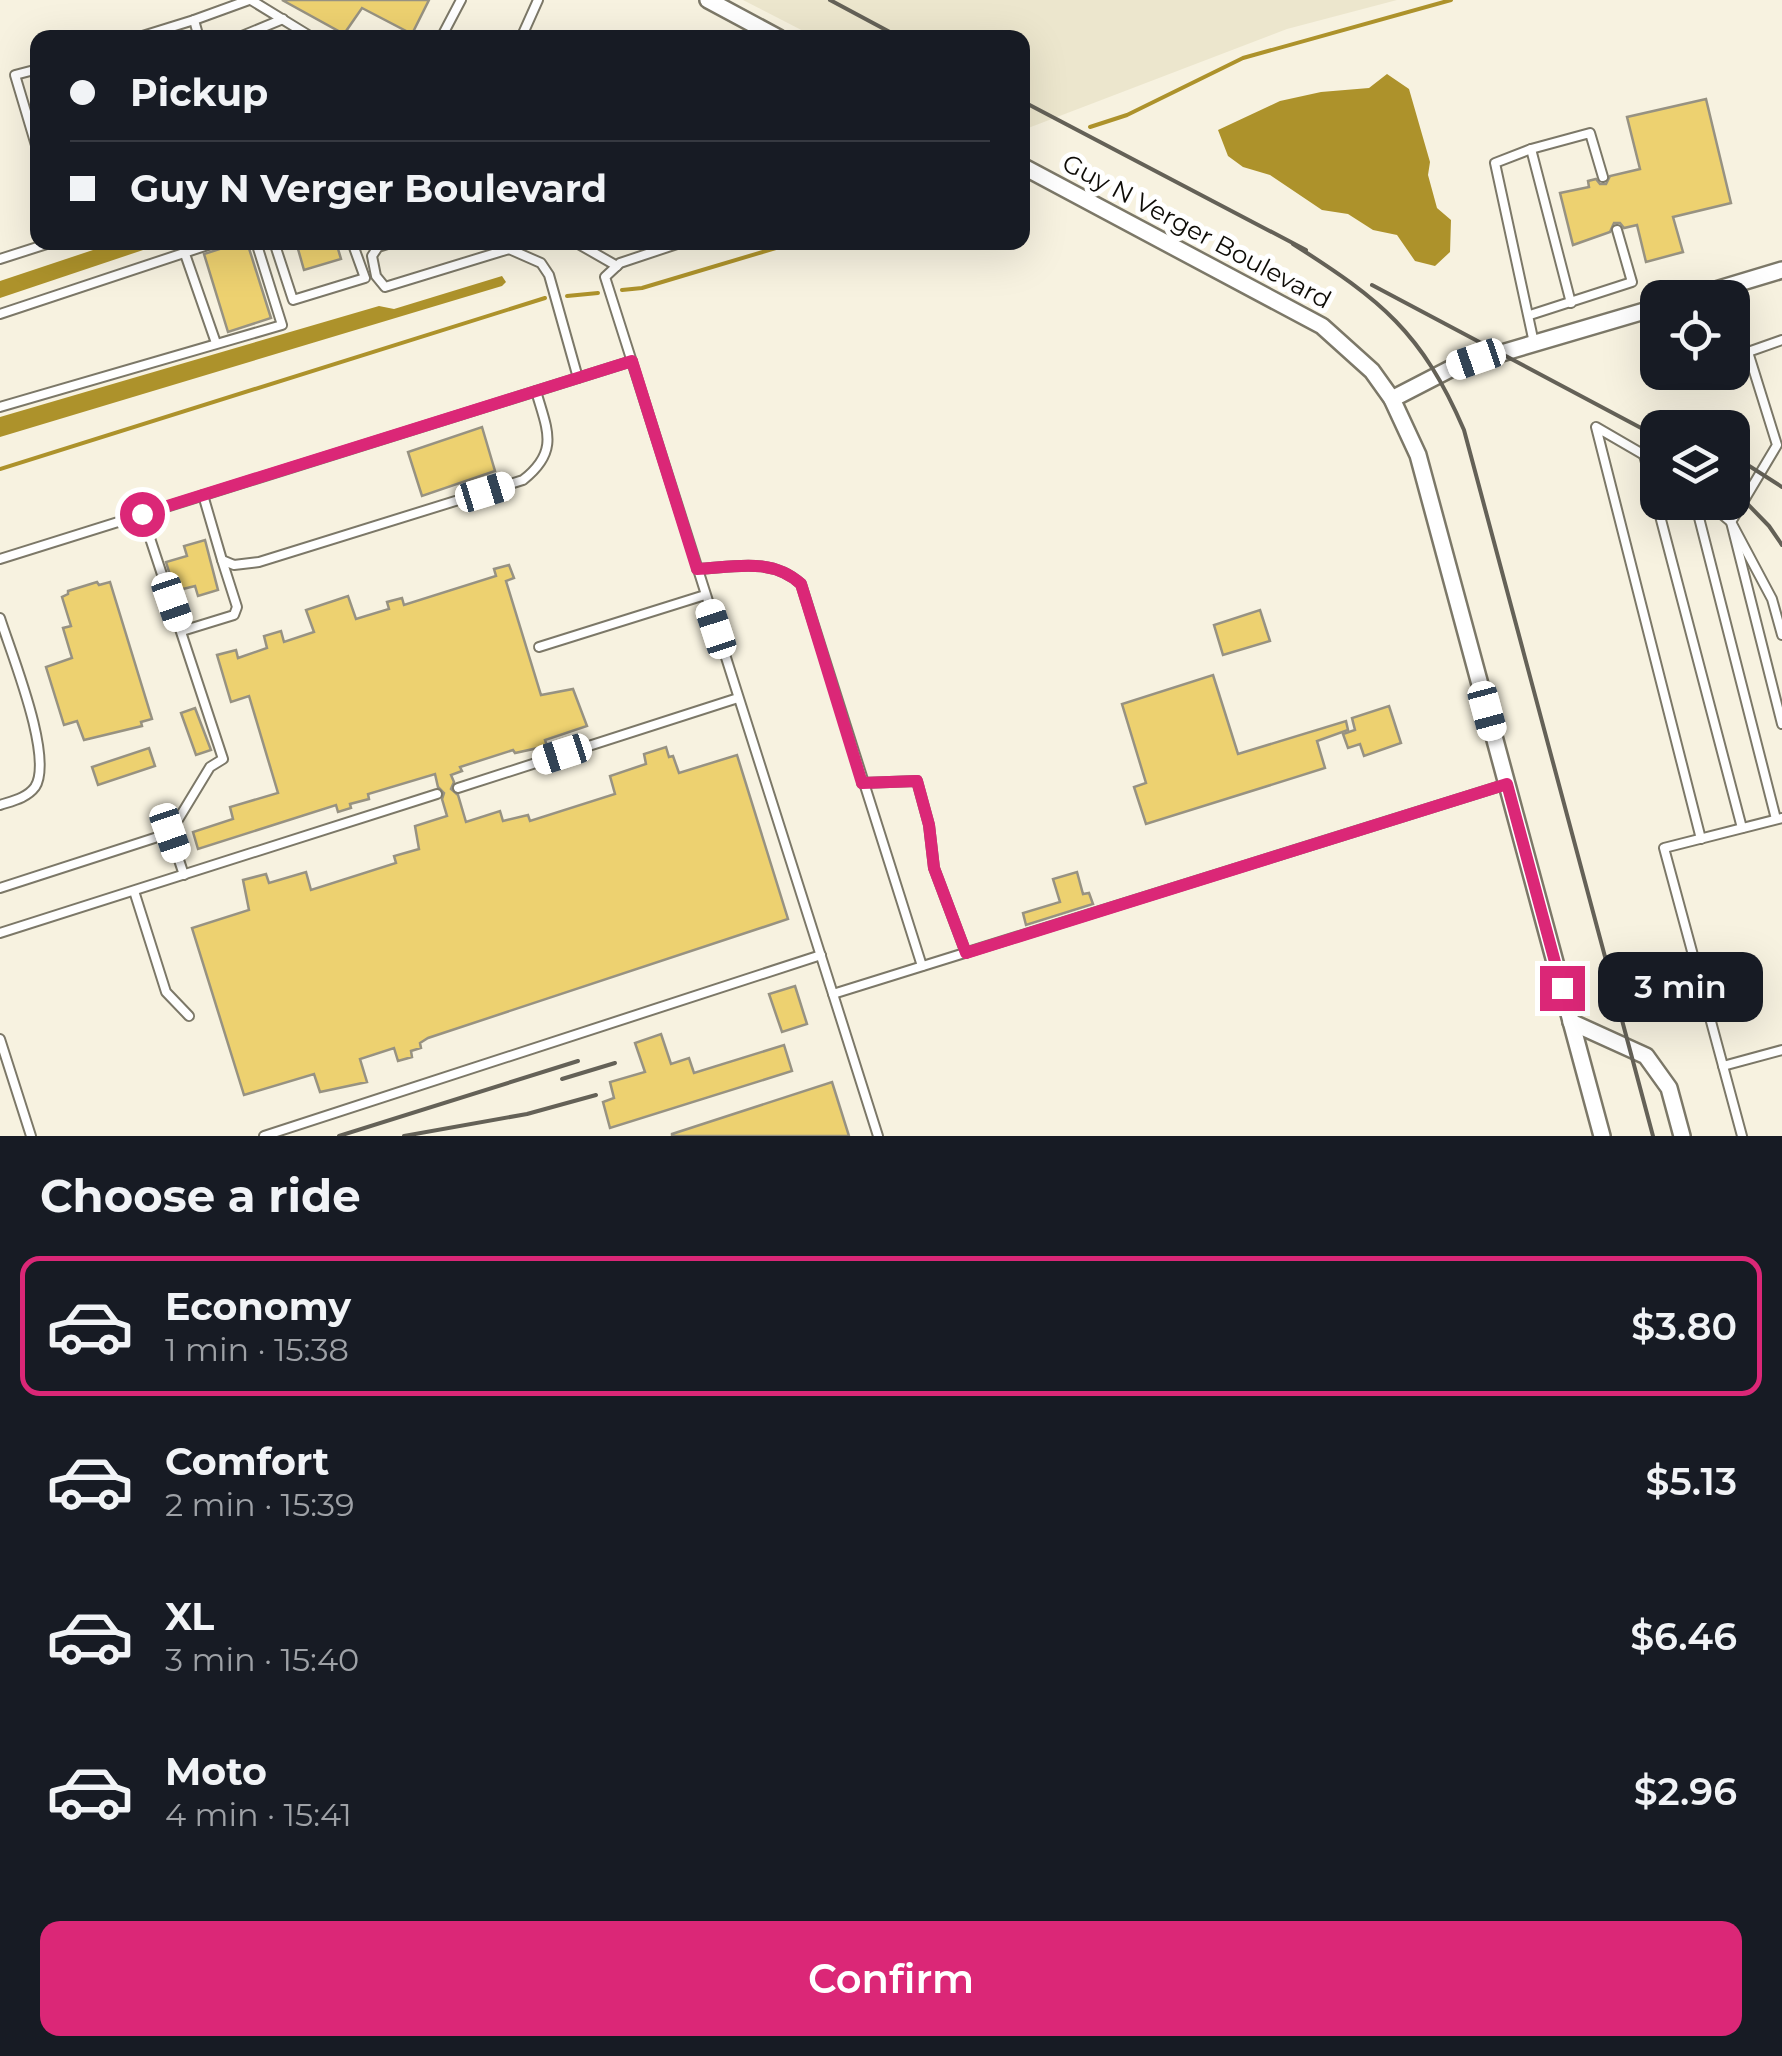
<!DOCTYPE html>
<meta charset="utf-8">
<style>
body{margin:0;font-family:Montserrat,sans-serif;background:#242831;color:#f1f3f6;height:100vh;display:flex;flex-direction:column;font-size:38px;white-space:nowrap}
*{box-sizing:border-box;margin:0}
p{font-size:32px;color:#9ea1a6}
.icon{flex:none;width:55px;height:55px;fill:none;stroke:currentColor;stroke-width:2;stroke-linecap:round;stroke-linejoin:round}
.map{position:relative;height:1136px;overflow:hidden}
.side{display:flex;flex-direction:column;background:#171b24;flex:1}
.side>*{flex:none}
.top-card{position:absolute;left:30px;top:30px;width:1000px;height:220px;border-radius:20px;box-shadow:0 10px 40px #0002;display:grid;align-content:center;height:220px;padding:0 40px;background:#171b24}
.controls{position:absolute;left:1640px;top:280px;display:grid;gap:20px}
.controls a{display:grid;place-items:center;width:110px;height:110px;border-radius:20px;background:#171b24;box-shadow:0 10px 40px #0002;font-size:50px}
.end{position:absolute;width:45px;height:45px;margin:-22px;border:12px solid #db2777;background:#fff;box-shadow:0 0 0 5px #fff}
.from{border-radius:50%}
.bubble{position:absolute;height:70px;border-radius:20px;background:#171b24;box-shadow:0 10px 40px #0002;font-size:32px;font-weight:600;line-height:70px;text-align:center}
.car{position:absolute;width:30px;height:60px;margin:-30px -15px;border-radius:12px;box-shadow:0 0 8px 2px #0007;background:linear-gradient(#fff 24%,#345 0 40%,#fff 0 76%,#345 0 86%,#fff 0)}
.top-card b{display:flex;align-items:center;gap:35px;height:95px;font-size:38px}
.top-card b+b{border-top:2px solid #363941}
.top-card i{width:25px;height:25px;background:#f1f3f6}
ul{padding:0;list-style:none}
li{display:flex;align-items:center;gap:30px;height:140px;margin:0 20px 15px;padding:0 20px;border:5px solid transparent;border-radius:20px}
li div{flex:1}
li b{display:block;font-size:38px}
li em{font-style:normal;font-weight:600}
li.current{border-color:#db2777}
li>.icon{width:90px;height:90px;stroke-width:1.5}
h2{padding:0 40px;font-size:45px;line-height:120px}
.cta{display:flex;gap:20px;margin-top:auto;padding:20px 40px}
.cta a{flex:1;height:115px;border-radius:20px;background:#db2777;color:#fff;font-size:40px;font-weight:600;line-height:115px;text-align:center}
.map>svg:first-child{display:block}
.built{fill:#ece6cd}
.water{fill:#ad922b}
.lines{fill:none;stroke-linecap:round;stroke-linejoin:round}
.stream{stroke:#ad922b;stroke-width:4}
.building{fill:#edd170;stroke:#979282;stroke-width:2.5}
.lane-casing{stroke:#7c7868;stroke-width:12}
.street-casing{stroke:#7c7868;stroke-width:20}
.lane{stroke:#fff;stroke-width:8}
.street{stroke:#fff;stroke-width:15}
.rail{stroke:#646157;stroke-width:4}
.route{stroke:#db2777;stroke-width:12}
.labels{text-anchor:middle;stroke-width:10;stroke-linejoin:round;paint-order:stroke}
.street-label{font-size:25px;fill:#0e0c07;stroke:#fff}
</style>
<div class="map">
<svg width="1782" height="1136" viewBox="0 0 1782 1136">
<rect width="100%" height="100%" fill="#f7f2e0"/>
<polygon class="built" points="743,0 1397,0 1287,29 1023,130 1022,38 815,37"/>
<g class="water">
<polygon points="1387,74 1409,89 1430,162 1428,175 1437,208 1451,220 1450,252 1435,266 1415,261 1397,235 1373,230 1348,214 1322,210 1270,175 1243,167 1228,156 1218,130 1280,101 1321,92 1369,88"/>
<polygon points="117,242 164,243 0,298 0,281"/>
<polygon points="502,276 506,282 502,286 0,437 0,417 379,306 394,309"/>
</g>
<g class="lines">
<g class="stream">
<polyline points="1090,127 1127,115 1243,58 1451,0"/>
<polyline points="622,290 642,288 796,242"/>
<polyline points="567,296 598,293"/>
<polyline points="0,469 545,298"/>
</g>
</g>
<g class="building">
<polygon points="282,0 429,0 412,34 362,8 344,34"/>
<polygon points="1706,99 1731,203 1673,217 1683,252 1646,262 1637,225 1624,228 1620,223 1614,223 1610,232 1573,245 1560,193 1589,187 1588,181 1596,179 1600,184 1606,184 1610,176 1640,169 1627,117"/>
<polygon points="241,242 247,242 271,318 228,332 204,254"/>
<polygon points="296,242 336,242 341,259 304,270"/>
<polygon points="482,427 495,471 422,496 408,452"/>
<polygon points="205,540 218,590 198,596 195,586 175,591 166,562 187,556 184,546"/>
<polygon points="509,565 514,578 506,581 541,695 573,689 587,726 545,740 547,746 515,753 513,750 460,767 462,771 451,775 454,782 451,789 458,795 466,822 500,811 503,821 528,815 530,821 615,794 610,776 646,764 644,754 666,747 669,757 673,756 679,773 737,755 788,919 428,1038 420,1043 421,1048 411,1051 412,1057 398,1061 394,1048 360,1059 367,1082 320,1092 314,1074 244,1095 192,928 249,910 243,880 266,874 269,883 306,872 311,890 396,863 394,856 419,849 415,826 447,816 442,799 444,793 438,787 435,774 368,794 369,799 350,804 351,808 338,812 336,805 198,849 193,832 233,819 230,807 278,793 249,696 231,702 217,655 236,650 238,658 267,648 264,636 281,631 284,642 314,632 306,610 348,596 356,619 389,609 387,602 402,598 404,605 496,576 494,569"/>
<polygon points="97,582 99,585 110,582 152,719 141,722 142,726 84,740 77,721 64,725 46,667 72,658 63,628 71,626 62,597 68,594 68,591"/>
<polygon points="1260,610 1270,641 1223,655 1214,625"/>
<polygon points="1213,675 1238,754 1346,721 1348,730 1317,741 1325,768 1146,824 1134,787 1146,783 1122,704"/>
<polygon points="1389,706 1401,743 1364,756 1360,744 1348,748 1343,734 1355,730 1352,718"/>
<polygon points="195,708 211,750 196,755 181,713"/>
<polygon points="149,748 155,766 98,785 92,767"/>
<polygon points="1077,872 1083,894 1089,893 1093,904 1026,925 1023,913 1060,902 1053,879"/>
<polygon points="795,986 807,1024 782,1032 769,994"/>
<polygon points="661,1034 671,1064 689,1058 694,1073 784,1045 792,1071 610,1128 603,1102 614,1098 610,1082 645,1072 635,1043"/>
<polygon points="832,1082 849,1136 672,1136 672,1134"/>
</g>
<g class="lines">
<defs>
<g id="lane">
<polyline points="251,0 313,38"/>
<polyline points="194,20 249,0"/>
<polyline points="136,38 194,20 199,38"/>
<polyline points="237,38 283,19"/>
<polyline points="441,38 461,0"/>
<polyline points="521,38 538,0"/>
<polyline points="38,69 15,75 38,152"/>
<polyline points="1531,149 1571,303"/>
<polyline points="274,242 293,300 365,278 352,242"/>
<polyline points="394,242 378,247 372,256 376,276 385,287 509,249"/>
<polyline points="506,242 509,249 541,263 549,275 578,378"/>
<polyline points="575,242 617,266"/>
<polyline points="683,242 620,263 605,277 833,994 1507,784"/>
<polyline points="185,254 216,343"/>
<polyline points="0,259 53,242"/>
<polyline points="0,314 217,242"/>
<polyline points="1530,315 1632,282 1617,230"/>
<polyline points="1782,340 1748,352 1777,445 1731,522 1782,724"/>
<polyline points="1534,343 1495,163 1531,149 1590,133 1603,177"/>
<polyline points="0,407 282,325 256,242"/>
<polyline points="1644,455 1742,828"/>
<polyline points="1658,463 1596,427 1701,839"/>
<path d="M203,495L222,560L234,565L259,562L523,480C560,451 547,430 536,391"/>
<polyline points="1695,502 1776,819"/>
<polyline points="1707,502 1731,522 1772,599 1782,635"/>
<polyline points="0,559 632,361"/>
<path d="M697,569C734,567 772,557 801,584L922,966"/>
<path d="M0,618C11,653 54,758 35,787C27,798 12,801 0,805"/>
<polyline points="182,631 234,615 237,607 222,560"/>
<polyline points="539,647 705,595"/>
<polyline points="862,783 917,781 929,825 934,868 966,953"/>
<polyline points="458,788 738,698"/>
<polyline points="170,833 184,875"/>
<polyline points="0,888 170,833 210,767 223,759 142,514"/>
<polyline points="134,891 166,992 189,1016"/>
<polyline points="0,933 437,794"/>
<polyline points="833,994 878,1136"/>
<polyline points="0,1039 31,1136"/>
<polyline points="1723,1066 1782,1050"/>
<polyline points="264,1136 821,955"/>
<polyline points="1742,1136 1664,848 1782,818"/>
</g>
<g id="street">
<polyline points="708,0 779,38"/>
<polyline points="1022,166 1322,326 1372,371 1392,399 1418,455 1602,1136"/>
<polyline points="1689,298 1782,270"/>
<polyline points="1392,399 1454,367 1658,307"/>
<polyline points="1571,1022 1646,1056 1669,1088 1682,1136"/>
</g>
</defs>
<use href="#lane" class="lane-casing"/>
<use href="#street" class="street-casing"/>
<use href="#lane" class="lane"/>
<use href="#street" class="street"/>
<g class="rail">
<polyline points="830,0 901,38"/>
<polyline points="1022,101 1306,250"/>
<path d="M1293,244C1381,300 1422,332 1464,430L1653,1136"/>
<polyline points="1372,285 1658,437"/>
<polyline points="1732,455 1782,487"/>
<polyline points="1732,488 1769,526 1782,545"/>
<polyline points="562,1079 615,1063"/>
<polyline points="339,1136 578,1061"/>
<polyline points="404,1136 527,1114 596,1095"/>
</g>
</g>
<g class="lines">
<path class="route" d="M142,514L632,361L697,569C734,567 772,557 801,584L862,783L917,781L929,825L934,868L966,953L1507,784L1562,988"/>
</g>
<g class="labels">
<g class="street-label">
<text transform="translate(1197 231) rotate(28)" y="9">Guy N Verger Boulevard</text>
</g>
</g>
</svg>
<div class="controls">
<a><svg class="icon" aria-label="locate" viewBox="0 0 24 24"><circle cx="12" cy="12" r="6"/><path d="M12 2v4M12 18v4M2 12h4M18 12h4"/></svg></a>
<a><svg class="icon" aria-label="layers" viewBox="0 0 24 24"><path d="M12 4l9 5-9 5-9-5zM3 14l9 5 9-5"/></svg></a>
</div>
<i class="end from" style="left:142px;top:514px"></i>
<i class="end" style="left:1562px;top:988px"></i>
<div class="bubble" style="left:1598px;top:952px;width:165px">3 min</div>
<i class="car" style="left:1476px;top:359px;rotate:251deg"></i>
<i class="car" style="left:485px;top:492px;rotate:73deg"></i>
<i class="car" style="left:172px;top:602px;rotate:161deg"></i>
<i class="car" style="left:716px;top:629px;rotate:342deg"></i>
<i class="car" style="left:1487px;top:711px;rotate:165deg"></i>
<i class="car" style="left:562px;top:754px;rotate:252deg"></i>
<i class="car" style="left:170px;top:833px;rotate:161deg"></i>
<div class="top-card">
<b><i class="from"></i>Pickup</b>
<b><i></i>Guy N Verger Boulevard</b>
</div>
</div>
<section class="side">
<h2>Choose a ride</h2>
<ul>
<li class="current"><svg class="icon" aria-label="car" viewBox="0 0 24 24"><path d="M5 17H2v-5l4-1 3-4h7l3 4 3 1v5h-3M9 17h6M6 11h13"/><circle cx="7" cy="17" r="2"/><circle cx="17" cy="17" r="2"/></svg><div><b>Economy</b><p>1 min · 15:38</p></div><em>$3.80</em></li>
<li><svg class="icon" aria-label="car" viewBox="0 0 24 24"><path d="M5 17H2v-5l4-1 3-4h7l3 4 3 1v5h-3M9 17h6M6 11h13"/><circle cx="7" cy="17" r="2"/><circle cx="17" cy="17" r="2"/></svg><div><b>Comfort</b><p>2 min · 15:39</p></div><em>$5.13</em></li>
<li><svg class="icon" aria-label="car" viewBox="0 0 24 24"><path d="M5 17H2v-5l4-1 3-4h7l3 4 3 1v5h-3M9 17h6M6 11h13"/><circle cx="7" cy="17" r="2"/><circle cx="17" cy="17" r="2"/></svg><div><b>XL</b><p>3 min · 15:40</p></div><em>$6.46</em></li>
<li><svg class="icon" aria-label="car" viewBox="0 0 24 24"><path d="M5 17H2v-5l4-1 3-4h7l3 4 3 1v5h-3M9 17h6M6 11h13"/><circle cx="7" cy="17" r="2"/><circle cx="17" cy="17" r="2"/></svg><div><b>Moto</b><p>4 min · 15:41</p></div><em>$2.96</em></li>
</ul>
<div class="cta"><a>Confirm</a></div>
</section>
